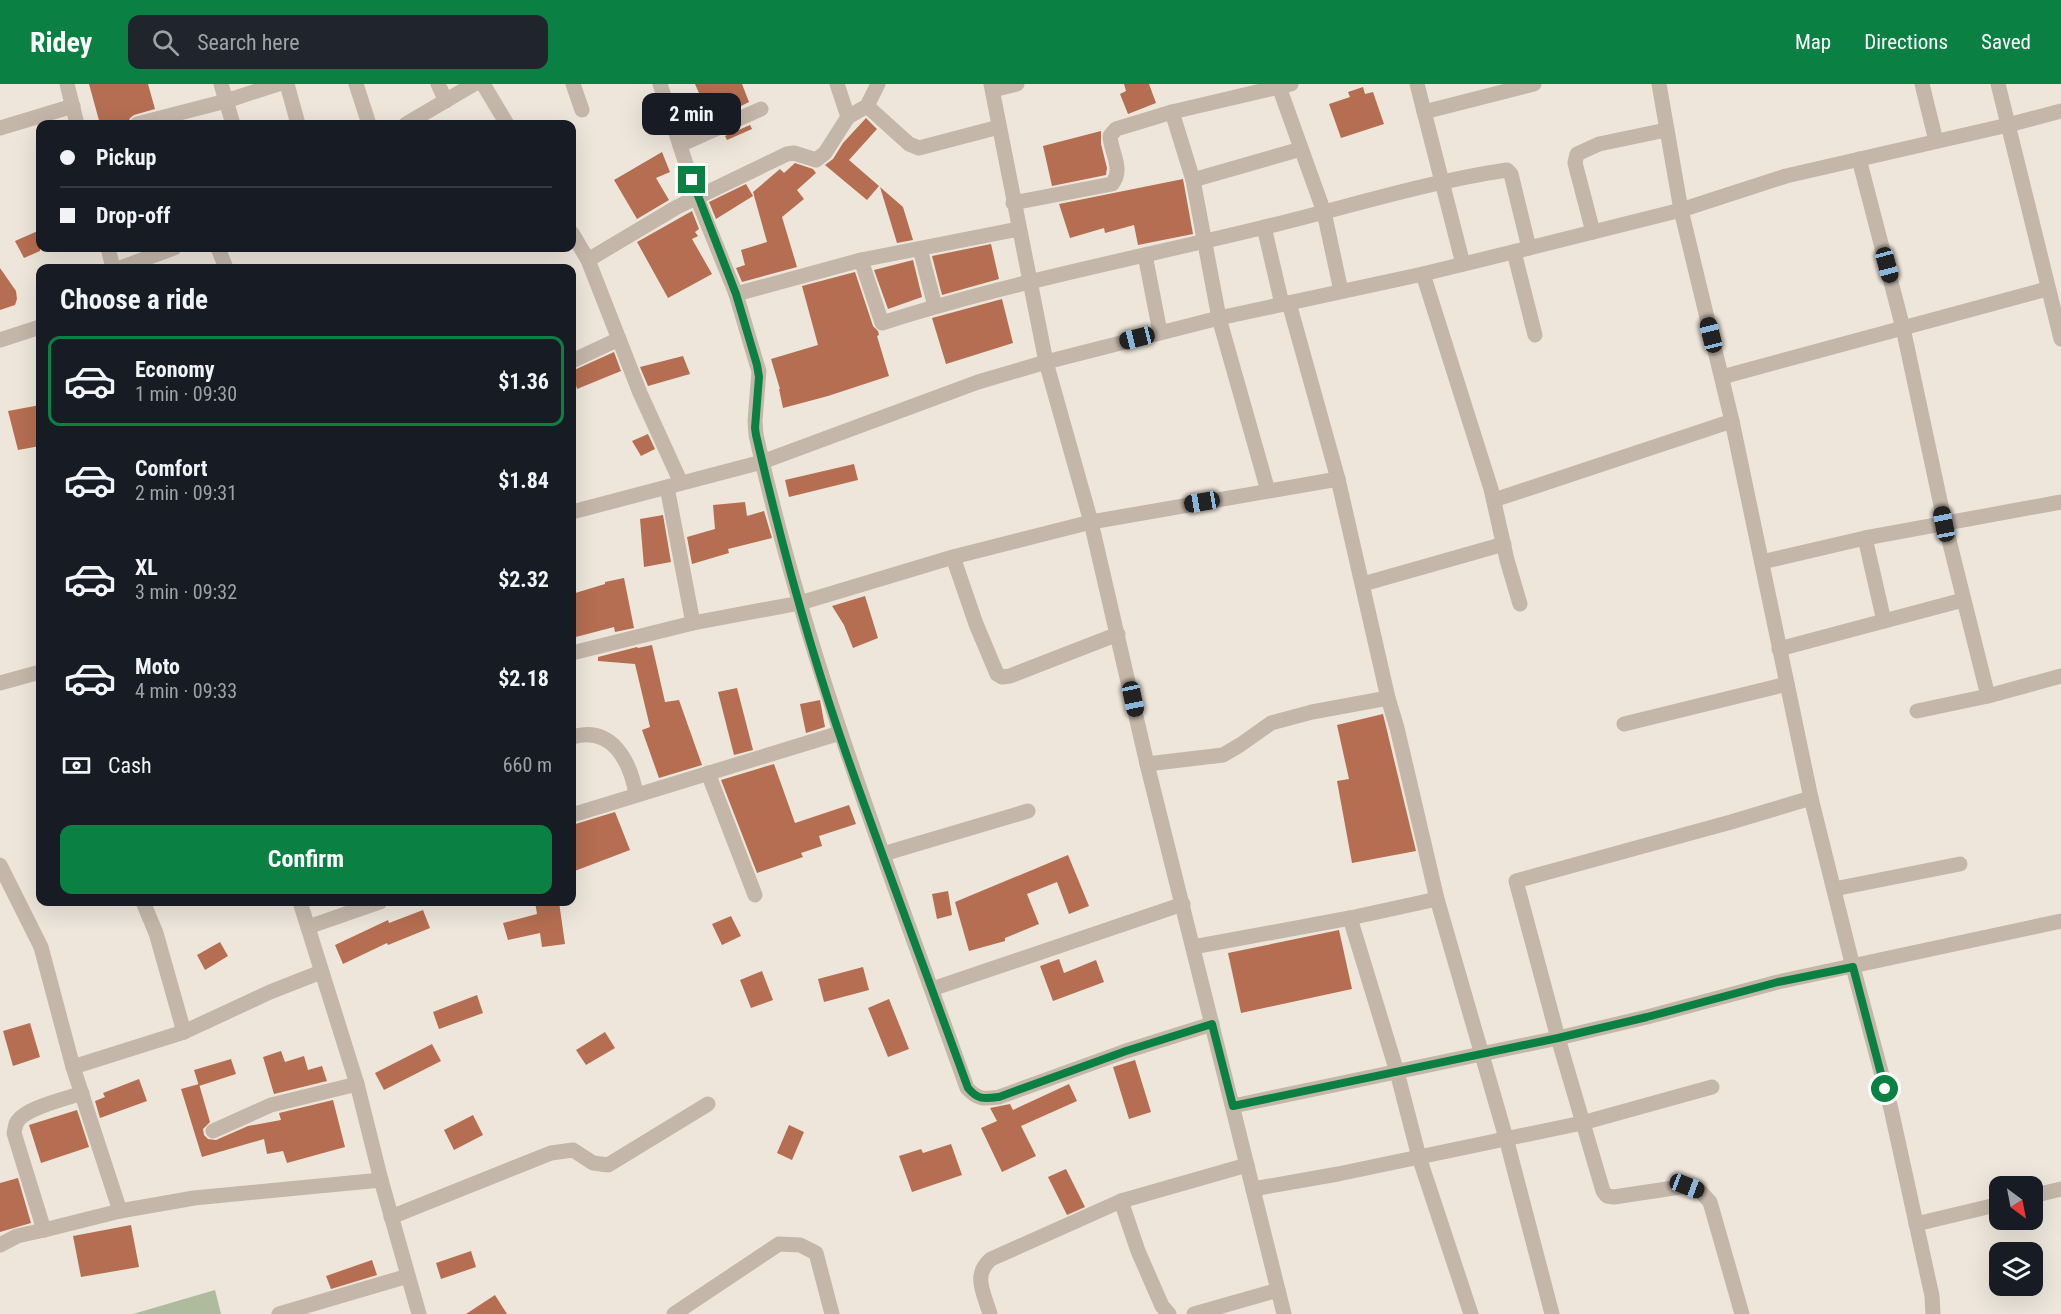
<!DOCTYPE html>
<meta charset="utf-8">
<style>
body{margin:0;font-family:"Roboto Condensed",sans-serif;background:#20242c;color:#f1f3f6;height:100vh;display:flex;flex-direction:column;font-size:22px;white-space:nowrap}
*{box-sizing:border-box;margin:0}
p{font-size:20px;color:#9ea1a6}
.icon{flex:none;width:33px;height:33px;fill:none;stroke:currentColor;stroke-width:2;stroke-linecap:round;stroke-linejoin:round}
.map{position:relative;flex:1;overflow:hidden}
.side{position:absolute;left:36px;top:180px;width:540px;height:642px;display:flex;flex-direction:column;background:#171b24;border-radius:12px;box-shadow:0 6px 24px #0002}
.side>*{flex:none}
.top-card{position:absolute;left:36px;top:36px;width:540px;height:132px;border-radius:12px;box-shadow:0 6px 24px #0002;display:grid;align-content:center;height:132px;padding:0 24px;background:#171b24}
.needle{width:39px;rotate:148deg}
.fabs{position:absolute;left:1989px;top:1092px;display:grid;gap:12px}
.fabs a{display:grid;place-items:center;width:54px;height:54px;border-radius:12px;background:#171b24;box-shadow:0 6px 24px #0002;font-size:30px}
.end{position:absolute;width:27px;height:27px;margin:-14px;border:8px solid #0b8043;background:#fff;box-shadow:0 0 0 3px #fff}
.from{border-radius:50%}
.bubble{position:absolute;height:42px;border-radius:12px;background:#171b24;box-shadow:0 6px 24px #0002;font-size:20px;font-weight:700;line-height:42px;text-align:center}
.car{position:absolute;width:18px;height:36px;margin:-18px -9px;border-radius:8px;box-shadow:0 0 4px 2px #0007;background:linear-gradient(#222 24%,#8ab4d8 0 40%,#222 0 76%,#8ab4d8 0 86%,#222 0)}
.top-card b{display:flex;align-items:center;gap:21px;height:57px;font-size:22px}
.top-card b+b{border-top:2px solid #363941}
.top-card i{width:15px;height:15px;background:#f1f3f6}
ul{padding:0;list-style:none}
li{display:flex;align-items:center;gap:18px;height:90px;margin:0 12px 9px;padding:0 12px;border:3px solid transparent;border-radius:12px}
li div{flex:1}
li b{display:block;font-size:22px}
li em{font-style:normal;font-weight:700}
li.active{border-color:#0b8043}
li>.icon{width:54px;height:54px;stroke-width:1.5}
h2{padding:0 24px;font-size:27px;line-height:72px}
.pay{display:flex;align-items:center;gap:15px;height:66px;padding:0 24px;font-size:22px}
.pay p{margin-inline-start:auto}
.cta{display:flex;gap:12px;margin-top:auto;padding:12px 24px}
.cta a{flex:1;height:69px;border-radius:12px;background:#0b8043;color:#fff;font-size:24px;font-weight:700;line-height:69px;text-align:center}
header{display:flex;align-items:center;gap:36px;box-sizing:border-box;height:84px;padding:0 30px;background:#0b8043;color:#fff}
header strong{font-size:28px}
nav{display:flex;gap:33px;margin-inline-start:auto;font-size:21px}
.search{width:420px;height:54px;background:#20242c;display:flex;align-items:center;gap:15px;box-sizing:border-box;padding:0 21px;border-radius:12px;color:#9ea1a6;font-size:22px}
.map>svg:first-child{display:block}
.green{fill:#afbb9d}
.building{fill:#b56e51}
.lines{fill:none;stroke-linecap:round;stroke-linejoin:round}
.minor{stroke:#c4b6a9;stroke-width:15}
.tertiary{stroke:#c4b6a9;stroke-width:15}
.route{stroke:#0b8043;stroke-width:8}
</style>
<header>
<strong>Ridey</strong>
<div class="search"><svg class="icon" aria-label="search" viewBox="0 0 24 24"><circle cx="10" cy="10" r="6"/><path d="M15 15l6 6"/></svg>Search here</div>
<nav><a>Map</a><a>Directions</a><a>Saved</a></nav>
</header>
<div class="map">
<svg width="2061" height="1230" viewBox="0 0 2061 1230">
<rect width="100%" height="100%" fill="#eee6db"/>
<polygon class="green" points="215,1206 221,1230 133,1230"/>
<g class="building">
<polygon points="89,0 148,0 155,25 134,31 130,34 128,40 100,40"/>
<polygon points="695,0 742,0 749,18 717,34 716,32 710,34"/>
<polygon points="1124,0 1149,0 1156,19 1128,30 1120,10 1126,7"/>
<polygon points="1363,3 1365,10 1373,8 1384,40 1341,54 1329,20 1350,13 1348,8"/>
<polygon points="866,34 877,45 849,76 879,102 867,116 825,81 833,75 843,59"/>
<polygon points="750,41 752,45 727,56 725,52"/>
<polygon points="1101,47 1101,60 1107,84 1106,91 1052,102 1043,62"/>
<polygon points="662,68 670,88 656,94 669,116 637,135 614,96"/>
<polygon points="795,79 813,85 816,89 797,106 804,115 782,133 797,183 742,198 736,184 745,181 741,166 767,158 753,108 780,85 784,89"/>
<polygon points="1183,95 1193,150 1138,161 1134,141 1105,149 1104,144 1070,154 1059,120"/>
<polygon points="746,100 753,112 716,135 709,118"/>
<polygon points="880,103 903,123 913,156 897,159"/>
<polygon points="692,127 699,145 695,148 698,152 692,155 712,190 668,214 637,158"/>
<polygon points="40,146 40,167 24,174 15,157"/>
<polygon points="991,160 999,195 942,211 932,172"/>
<polygon points="913,176 922,213 888,225 874,186"/>
<polygon points="0,184 16,207 17,215 15,221 0,226"/>
<polygon points="855,188 873,242 878,247 879,251 877,252 889,292 828,312 783,324 779,305 780,305 771,275 818,261 802,202"/>
<polygon points="1002,215 1013,259 946,280 932,234"/>
<polygon points="614,268 621,287 577,305 572,287"/>
<polygon points="683,272 690,290 648,302 640,283"/>
<polygon points="40,321 40,362 18,366 8,327"/>
<polygon points="648,350 655,365 641,372 632,357"/>
<polygon points="854,380 858,396 789,413 785,396"/>
<polygon points="745,418 747,432 764,427 772,454 728,465 729,469 692,480 687,453 715,445 713,421"/>
<polygon points="663,431 671,478 644,483 640,435"/>
<polygon points="624,494 634,544 615,548 614,543 572,554 572,510 605,500 605,498"/>
<polygon points="865,512 878,554 853,564 844,541 832,522"/>
<polygon points="652,561 665,618 679,616 702,681 659,694 642,646 650,643 635,580 598,577 598,573 637,563 638,564"/>
<polygon points="737,604 753,666 734,671 718,608"/>
<polygon points="820,616 825,643 806,649 800,620"/>
<polygon points="1383,630 1416,767 1352,779 1337,697 1349,695 1337,641"/>
<polygon points="774,680 795,739 849,721 856,740 819,752 822,762 801,769 803,773 757,789 721,696"/>
<polygon points="615,728 630,766 572,788 572,741"/>
<polygon points="1068,771 1089,822 1069,830 1057,798 1027,810 1039,840 1005,854 1005,857 969,867 955,818"/>
<polygon points="948,807 952,831 937,835 932,810"/>
<polygon points="535,818 559,818 565,860 542,863 540,849 508,856 503,839 537,830"/>
<polygon points="423,826 430,844 388,861 387,859 343,880 335,861 388,836 389,839"/>
<polygon points="731,832 741,852 722,861 712,840"/>
<polygon points="1339,846 1352,905 1241,929 1228,869"/>
<polygon points="220,858 228,872 205,886 197,871"/>
<polygon points="1059,875 1064,889 1096,876 1104,898 1053,917 1040,882"/>
<polygon points="863,883 869,906 824,918 818,895"/>
<polygon points="762,887 773,916 751,924 740,896"/>
<polygon points="477,911 483,929 439,945 433,928"/>
<polygon points="889,915 909,965 888,973 868,924"/>
<polygon points="30,939 40,973 13,982 3,947"/>
<polygon points="605,948 615,964 586,981 576,966"/>
<polygon points="432,960 441,977 384,1006 375,989"/>
<polygon points="281,967 285,978 304,972 308,986 322,982 327,997 274,1010 263,973"/>
<polygon points="231,975 236,990 199,1002 194,986"/>
<polygon points="1135,976 1151,1028 1129,1035 1113,983"/>
<polygon points="139,995 147,1017 100,1034 95,1017 105,1013 103,1009"/>
<polygon points="199,1000 210,1038 203,1045 204,1051 208,1055 216,1056 248,1042 281,1036 279,1029 333,1016 345,1063 287,1079 283,1067 267,1070 264,1055 202,1073 181,1005"/>
<polygon points="1069,1000 1077,1017 1021,1042 1036,1072 1002,1088 981,1044 997,1037 990,1024 1010,1020 1013,1026"/>
<polygon points="77,1026 89,1063 41,1079 29,1041"/>
<polygon points="473,1031 483,1051 454,1066 444,1046"/>
<polygon points="789,1041 804,1048 792,1076 777,1069"/>
<polygon points="951,1060 962,1091 912,1108 899,1072 921,1065 923,1069"/>
<polygon points="1066,1085 1085,1123 1067,1131 1048,1093"/>
<polygon points="18,1094 31,1139 0,1148 0,1099"/>
<polygon points="131,1141 139,1183 81,1193 73,1152"/>
<polygon points="471,1167 476,1183 441,1195 436,1179"/>
<polygon points="372,1176 377,1191 331,1205 326,1192"/>
<polygon points="495,1211 507,1230 466,1230"/>
</g>
<g class="lines">
<g class="minor">
<polyline points="67,0 77,40"/>
<polyline points="221,0 233,40"/>
<polyline points="287,0 298,40"/>
<polyline points="356,0 369,40"/>
<polyline points="438,0 446,17"/>
<polyline points="483,0 507,40"/>
<polyline points="573,0 582,26"/>
<path d="M660,0L697,114L736,210L757,281L759,287L755,337L756,351C806,575 890,788 967,1004C978,1016 984,1015 999,1013L1126,967L1212,940"/>
<polyline points="837,0 848,33"/>
<polyline points="1278,0 1324,128 1341,207"/>
<polyline points="1417,0 1463,180"/>
<polyline points="1659,0 1681,126 1732,337 1811,714 1853,883 1891,1025 1932,1212 1933,1230"/>
<polyline points="1922,0 1936,57"/>
<polyline points="1998,0 2061,255"/>
<polyline points="993,6 1017,0"/>
<polyline points="867,22 909,60 919,64 999,43"/>
<polyline points="1172,28 1193,96 1219,234 1268,407"/>
<polyline points="1424,28 1534,0"/>
<polyline points="137,40 226,17 278,0"/>
<polyline points="406,40 474,0"/>
<polyline points="0,44 73,22"/>
<polyline points="680,61 761,25"/>
<polyline points="1859,75 1903,244 1945,440 1988,612"/>
<polyline points="1193,96 1301,65"/>
<path d="M1013,119L1112,100C1124,85 1111,69 1110,52L1116,45L1172,28L1291,0"/>
<polyline points="1264,143 1282,220"/>
<polyline points="1593,148 1575,79 1577,70 1599,60 1666,46"/>
<polyline points="572,149 588,176 640,309 681,399"/>
<polyline points="108,164 113,184"/>
<polyline points="218,164 226,184"/>
<polyline points="920,165 935,222"/>
<polyline points="1514,168 1535,251"/>
<polyline points="1145,171 1160,248"/>
<polyline points="588,176 677,123 787,70 794,69 816,76 825,69 848,33 867,22 878,0"/>
<polyline points="861,176 1018,145"/>
<polyline points="120,184 174,164"/>
<polyline points="1423,190 1491,405 1507,476 1520,520"/>
<path d="M736,210L861,176L882,239C1007,199 1137,174 1265,143C1345,124 1425,98 1507,86L1511,90L1529,164"/>
<polyline points="1289,219 1338,395 1388,614 1397,644 1437,815 1506,1054 1552,1230"/>
<polyline points="0,256 40,243"/>
<polyline points="572,277 619,255"/>
<polyline points="1046,278 1091,438 1147,680 1284,1230"/>
<polyline points="1722,293 2047,205"/>
<polyline points="667,403 693,539"/>
<polyline points="1494,416 1732,337"/>
<polyline points="1865,454 1884,537"/>
<polyline points="953,473 976,540 997,590 1002,593 1010,592 1118,550"/>
<polyline points="1762,478 1865,454 2061,418"/>
<polyline points="1363,500 1504,460"/>
<polyline points="1779,565 1963,516"/>
<polyline points="572,569 693,539 800,519 953,473 1091,438 1338,395"/>
<polyline points="1917,627 1988,612 2061,592"/>
<polyline points="1624,640 1787,600"/>
<path d="M572,653C612,641 630,677 636,710"/>
<polyline points="1147,680 1223,671 1240,661 1271,639 1312,628 1388,614"/>
<polyline points="708,689 755,811"/>
<polyline points="572,731 840,649"/>
<polyline points="883,770 1028,727"/>
<polyline points="0,781 41,863 73,983 120,1127"/>
<polyline points="1834,805 1960,780"/>
<polyline points="143,818 156,849 184,948"/>
<polyline points="300,818 357,1000 381,1096 419,1230"/>
<polyline points="1350,834 1397,988 1419,1073 1471,1230"/>
<polyline points="308,843 380,818"/>
<polyline points="1193,863 1350,834 1437,815"/>
<polyline points="932,905 1183,820"/>
<polyline points="73,983 184,948 270,908 321,888"/>
<polyline points="1233,1022 1558,954 1647,933 1778,898 2061,837"/>
<polyline points="213,1047 271,1021 357,1000"/>
<polyline points="1253,1105 1338,1090 1582,1039 1712,1003"/>
<polyline points="2032,1112 2061,1105"/>
<polyline points="1121,1117 1138,1167 1162,1222 1169,1230"/>
<polyline points="391,1133 551,1069 573,1066 593,1079 608,1081 708,1020"/>
<polyline points="1916,1140 2000,1120"/>
<path d="M44,1146L14,1049C15,1046 15,1043 16,1040C22,1024 66,1015 82,1009"/>
<polyline points="0,1161 17,1152 44,1146 120,1127 194,1114 381,1096"/>
<polyline points="279,1230 408,1192"/>
<polyline points="674,1230 779,1160 800,1161 816,1169 832,1230"/>
<path d="M990,1230C984,1209 972,1191 991,1175L1121,1117L1247,1081"/>
<polyline points="1194,1230 1278,1206"/>
<polyline points="1742,1230 1710,1118 1700,1107 1687,1102 1614,1113 1607,1112 1603,1107 1558,954 1516,797 1731,738 1811,714"/>
</g>
<g class="tertiary">
<polyline points="991,0 1046,278"/>
<polyline points="572,428 762,378 978,298 1046,278 1219,234 1423,190 1529,164 1681,126 1786,92 2008,41 2061,27"/>
<polyline points="0,599 40,588"/>
</g>
</g>
<g class="lines">
<path class="route" d="M692,96L736,210L757,281L759,293L755,344L756,351C781,459 811,570 848,675C887,785 928,894 968,1004C978,1016 984,1015 999,1013L1126,967L1212,940L1233,1022L1558,954L1647,933L1778,898L1853,883L1885,1005"/>
</g>
</svg>
<div class="fabs">
<a><svg class="needle" viewBox="-14 -14 28 28"><path d="M0-13l5 13h-10z" fill="#e53935"/><path d="M0 13l5-13h-10z" fill="#9ea1a6"/></svg></a>
<a><svg class="icon" aria-label="layers" viewBox="0 0 24 24"><path d="M12 4l9 5-9 5-9-5zM3 14l9 5 9-5"/></svg></a>
</div>
<i class="end from" style="left:1885px;top:1005px"></i>
<i class="end" style="left:692px;top:96px"></i>
<div class="bubble" style="left:642px;top:9px;width:99px">2 min</div>
<i class="car" style="left:1887px;top:181px;rotate:165deg"></i>
<i class="car" style="left:1711px;top:251px;rotate:346deg"></i>
<i class="car" style="left:1137px;top:254px;rotate:256deg"></i>
<i class="car" style="left:1202px;top:418px;rotate:260deg"></i>
<i class="car" style="left:1944px;top:440px;rotate:349deg"></i>
<i class="car" style="left:1133px;top:615px;rotate:168deg"></i>
<i class="car" style="left:1687px;top:1102px;rotate:111deg"></i>
<div class="top-card">
<b><i class="from"></i>Pickup</b>
<b><i></i>Drop-off</b>
</div>
<section class="side">
<h2>Choose a ride</h2>
<ul>
<li class="active"><svg class="icon" aria-label="car" viewBox="0 0 24 24"><path d="M5 17H2v-5l4-1 3-4h7l3 4 3 1v5h-3M9 17h6M6 11h13"/><circle cx="7" cy="17" r="2"/><circle cx="17" cy="17" r="2"/></svg><div><b>Economy</b><p>1 min · 09:30</p></div><em>$1.36</em></li>
<li><svg class="icon" aria-label="car" viewBox="0 0 24 24"><path d="M5 17H2v-5l4-1 3-4h7l3 4 3 1v5h-3M9 17h6M6 11h13"/><circle cx="7" cy="17" r="2"/><circle cx="17" cy="17" r="2"/></svg><div><b>Comfort</b><p>2 min · 09:31</p></div><em>$1.84</em></li>
<li><svg class="icon" aria-label="car" viewBox="0 0 24 24"><path d="M5 17H2v-5l4-1 3-4h7l3 4 3 1v5h-3M9 17h6M6 11h13"/><circle cx="7" cy="17" r="2"/><circle cx="17" cy="17" r="2"/></svg><div><b>XL</b><p>3 min · 09:32</p></div><em>$2.32</em></li>
<li><svg class="icon" aria-label="car" viewBox="0 0 24 24"><path d="M5 17H2v-5l4-1 3-4h7l3 4 3 1v5h-3M9 17h6M6 11h13"/><circle cx="7" cy="17" r="2"/><circle cx="17" cy="17" r="2"/></svg><div><b>Moto</b><p>4 min · 09:33</p></div><em>$2.18</em></li>
</ul>
<div class="pay"><svg class="icon" aria-label="cash" viewBox="0 0 24 24"><path d="M3 7h18v10H3z"/><circle cx="12" cy="12" r="2"/></svg>Cash<p>660 m</p></div>
<div class="cta"><a>Confirm</a></div>
</section>
</div>
